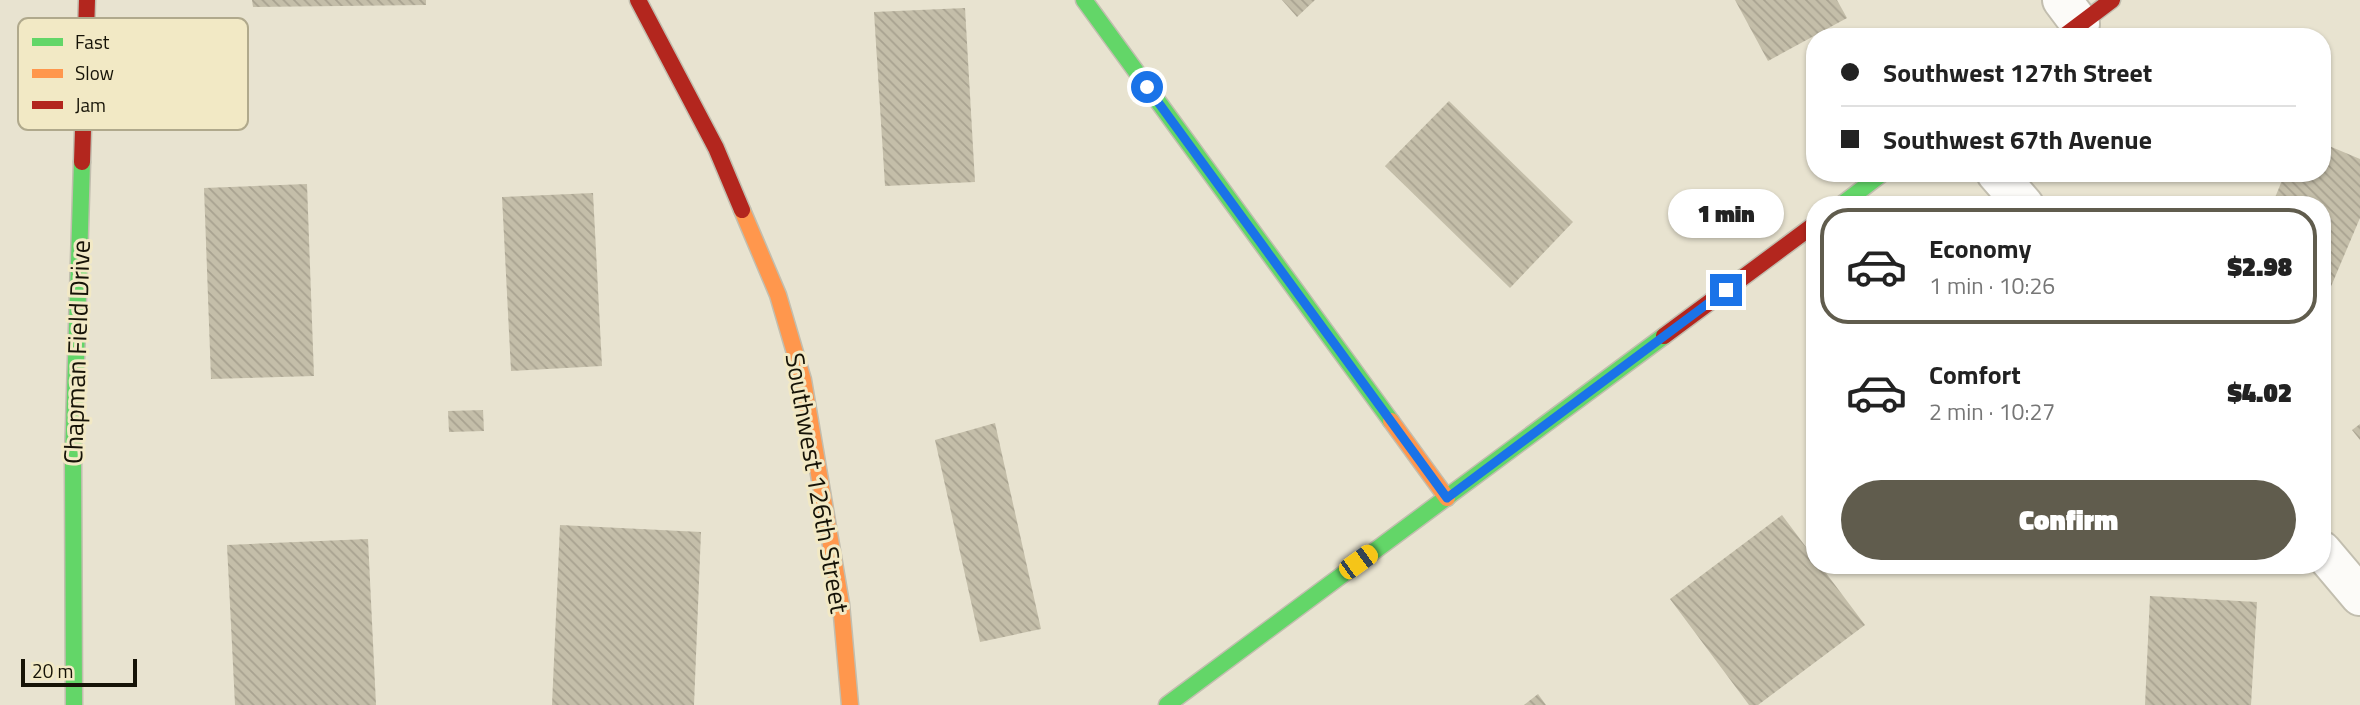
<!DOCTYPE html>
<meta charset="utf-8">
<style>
body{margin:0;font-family:"Titillium Web",sans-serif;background:#f6f6f6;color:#222;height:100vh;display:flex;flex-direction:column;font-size:26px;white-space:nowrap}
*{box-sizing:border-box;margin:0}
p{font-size:23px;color:#767676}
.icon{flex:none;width:38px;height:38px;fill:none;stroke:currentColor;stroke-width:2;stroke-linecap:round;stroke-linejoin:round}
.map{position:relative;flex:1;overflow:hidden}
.side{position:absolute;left:1806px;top:196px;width:525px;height:378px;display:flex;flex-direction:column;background:#fff;border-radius:28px;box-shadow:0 2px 5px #0004}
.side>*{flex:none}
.banner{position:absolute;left:1806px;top:28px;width:525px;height:154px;border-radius:28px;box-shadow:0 2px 5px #0004;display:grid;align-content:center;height:154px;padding:0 35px;background:#fff}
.scale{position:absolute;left:21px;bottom:18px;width:116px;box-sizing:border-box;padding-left:7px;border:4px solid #161307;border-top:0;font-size:19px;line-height:24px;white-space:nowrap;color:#161307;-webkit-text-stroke:5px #f2e9c5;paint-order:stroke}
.end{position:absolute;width:32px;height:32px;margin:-16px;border:9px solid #1a73e8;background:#fff;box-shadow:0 0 0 4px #fff}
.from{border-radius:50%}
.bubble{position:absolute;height:49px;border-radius:24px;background:#fff;box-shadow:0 2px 5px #0004;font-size:23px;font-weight:800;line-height:49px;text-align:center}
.car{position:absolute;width:21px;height:42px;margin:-21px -10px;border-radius:9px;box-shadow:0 0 5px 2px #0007;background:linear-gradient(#f5c518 24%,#345 0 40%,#f5c518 0 76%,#345 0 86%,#f5c518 0)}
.banner b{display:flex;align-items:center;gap:24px;height:66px;font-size:26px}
.banner b+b{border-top:2px solid #e0e0e0}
.banner i{width:18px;height:18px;background:#222}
ul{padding:12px 0 0;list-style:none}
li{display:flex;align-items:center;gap:21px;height:116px;margin:0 14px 10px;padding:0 21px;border:4px solid transparent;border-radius:28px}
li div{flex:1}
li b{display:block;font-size:26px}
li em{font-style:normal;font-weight:800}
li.active{border-color:#605c4d}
li>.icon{width:63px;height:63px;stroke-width:1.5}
.cta{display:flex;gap:14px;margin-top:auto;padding:14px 35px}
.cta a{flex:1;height:80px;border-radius:42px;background:#605c4d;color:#fff;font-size:28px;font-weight:800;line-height:80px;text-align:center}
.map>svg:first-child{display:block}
.building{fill:url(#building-back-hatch)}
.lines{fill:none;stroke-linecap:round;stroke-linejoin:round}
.street-casing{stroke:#c2beaf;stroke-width:42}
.fast-casing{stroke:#c2beaf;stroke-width:19}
.slow-casing{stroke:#c2beaf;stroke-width:19}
.jam-casing{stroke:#c2beaf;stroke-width:19}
.street{stroke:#fcfbf8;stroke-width:38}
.fast{stroke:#63d668;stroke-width:16}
.slow{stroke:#ff974d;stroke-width:16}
.jam{stroke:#b3261e;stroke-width:16}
.route{stroke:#1a73e8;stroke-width:9}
.labels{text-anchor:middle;stroke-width:6;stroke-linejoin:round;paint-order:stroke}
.street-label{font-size:26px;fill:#161307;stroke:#f2e9c5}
.key{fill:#f2e9c5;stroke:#b0a98c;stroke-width:2}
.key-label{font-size:19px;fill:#161307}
</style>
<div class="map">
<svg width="2360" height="705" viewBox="0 0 2360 705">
<defs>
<pattern id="building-back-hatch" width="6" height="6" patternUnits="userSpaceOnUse" patternTransform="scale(1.75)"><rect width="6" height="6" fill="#c4bea9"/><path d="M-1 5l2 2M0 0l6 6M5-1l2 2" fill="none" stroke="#a8a290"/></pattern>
</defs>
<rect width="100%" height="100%" fill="#e8e3d0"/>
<g class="building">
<polygon points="252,0 426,0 426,5 253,7"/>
<polygon points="1282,0 1315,0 1297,17"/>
<polygon points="1735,0 1837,0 1847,18 1768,61"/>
<polygon points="965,8 975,182 885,186 874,12"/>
<polygon points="1449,101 1573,222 1510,288 1385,166"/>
<polygon points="2322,143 2360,159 2360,218 2327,296 2322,294 2322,205 2272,205 2285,173 2322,173"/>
<polygon points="307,184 314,376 211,379 204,188"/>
<polygon points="593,193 602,366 511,371 502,197"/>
<polygon points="483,410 484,431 449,432 448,411"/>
<polygon points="995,423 1041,629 980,642 935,440"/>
<polygon points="2360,424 2360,440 2352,430"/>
<polygon points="1782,515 1815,559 1815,565 1820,565 1865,625 1758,705 1749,705 1670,599"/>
<polygon points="560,525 701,532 694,705 552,705"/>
<polygon points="368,539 376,705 235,705 227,545"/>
<polygon points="2150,596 2257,602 2251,705 2145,705"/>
<polygon points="1538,694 1546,705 1524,705"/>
</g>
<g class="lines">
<defs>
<g id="street">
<polyline points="2062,0 2080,24"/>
<polyline points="1996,173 2024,205"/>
<polyline points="2322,551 2360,596"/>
</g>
<g id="fast">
<polyline points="1084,0 1391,421"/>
<polyline points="1841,205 1883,173"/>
<polyline points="74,705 73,459 82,162"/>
<polyline points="1167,705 1664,336"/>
</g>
<g id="slow">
<polyline points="742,210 778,295 803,380 841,604 850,705"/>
<polyline points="1391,421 1447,498"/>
</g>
<g id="jam">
<polyline points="638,0 716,148 742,210"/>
<polyline points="2063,37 2112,0"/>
<polyline points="82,162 87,0"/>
<polyline points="1664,336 1815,224"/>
</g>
</defs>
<use href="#street" class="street-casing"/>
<use href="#fast" class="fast-casing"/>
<use href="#slow" class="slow-casing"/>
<use href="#jam" class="jam-casing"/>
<use href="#street" class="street"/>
<use href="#fast" class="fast"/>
<use href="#slow" class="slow"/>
<use href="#jam" class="jam"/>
</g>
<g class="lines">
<polyline class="route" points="1147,87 1447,498 1726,290"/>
</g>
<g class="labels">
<g class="street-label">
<text transform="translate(77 352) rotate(-88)" y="9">Chapman Field Drive</text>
<text transform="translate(817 483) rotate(80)" y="9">Southwest 126th Street</text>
</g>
</g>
<rect x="18" y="18" width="230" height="112" rx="10" class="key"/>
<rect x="32" y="38" width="31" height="8" fill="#63d668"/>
<rect x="32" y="69" width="31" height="9" fill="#ff974d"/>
<rect x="32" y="101" width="31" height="8" fill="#b3261e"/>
<g class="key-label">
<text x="75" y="49">Fast</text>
<text x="75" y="80">Slow</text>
<text x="75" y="112">Jam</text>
</g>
</svg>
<div class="scale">20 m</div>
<i class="end from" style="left:1147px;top:87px"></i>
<i class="end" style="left:1726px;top:290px"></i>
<div class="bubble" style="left:1668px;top:189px;width:116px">1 min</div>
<i class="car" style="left:1358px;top:562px;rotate:54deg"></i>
<div class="banner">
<b><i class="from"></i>Southwest 127th Street</b>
<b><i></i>Southwest 67th Avenue</b>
</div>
<section class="side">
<ul>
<li class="active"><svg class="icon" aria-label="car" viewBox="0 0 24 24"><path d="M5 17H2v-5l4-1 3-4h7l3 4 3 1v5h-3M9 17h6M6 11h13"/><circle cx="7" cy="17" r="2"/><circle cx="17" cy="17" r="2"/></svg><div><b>Economy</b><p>1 min · 10:26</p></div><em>$2.98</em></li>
<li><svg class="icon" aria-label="car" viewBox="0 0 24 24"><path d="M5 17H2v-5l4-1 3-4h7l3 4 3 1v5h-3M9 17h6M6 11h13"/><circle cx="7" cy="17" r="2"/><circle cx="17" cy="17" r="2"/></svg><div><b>Comfort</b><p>2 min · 10:27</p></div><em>$4.02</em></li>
</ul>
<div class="cta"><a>Confirm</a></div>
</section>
</div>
